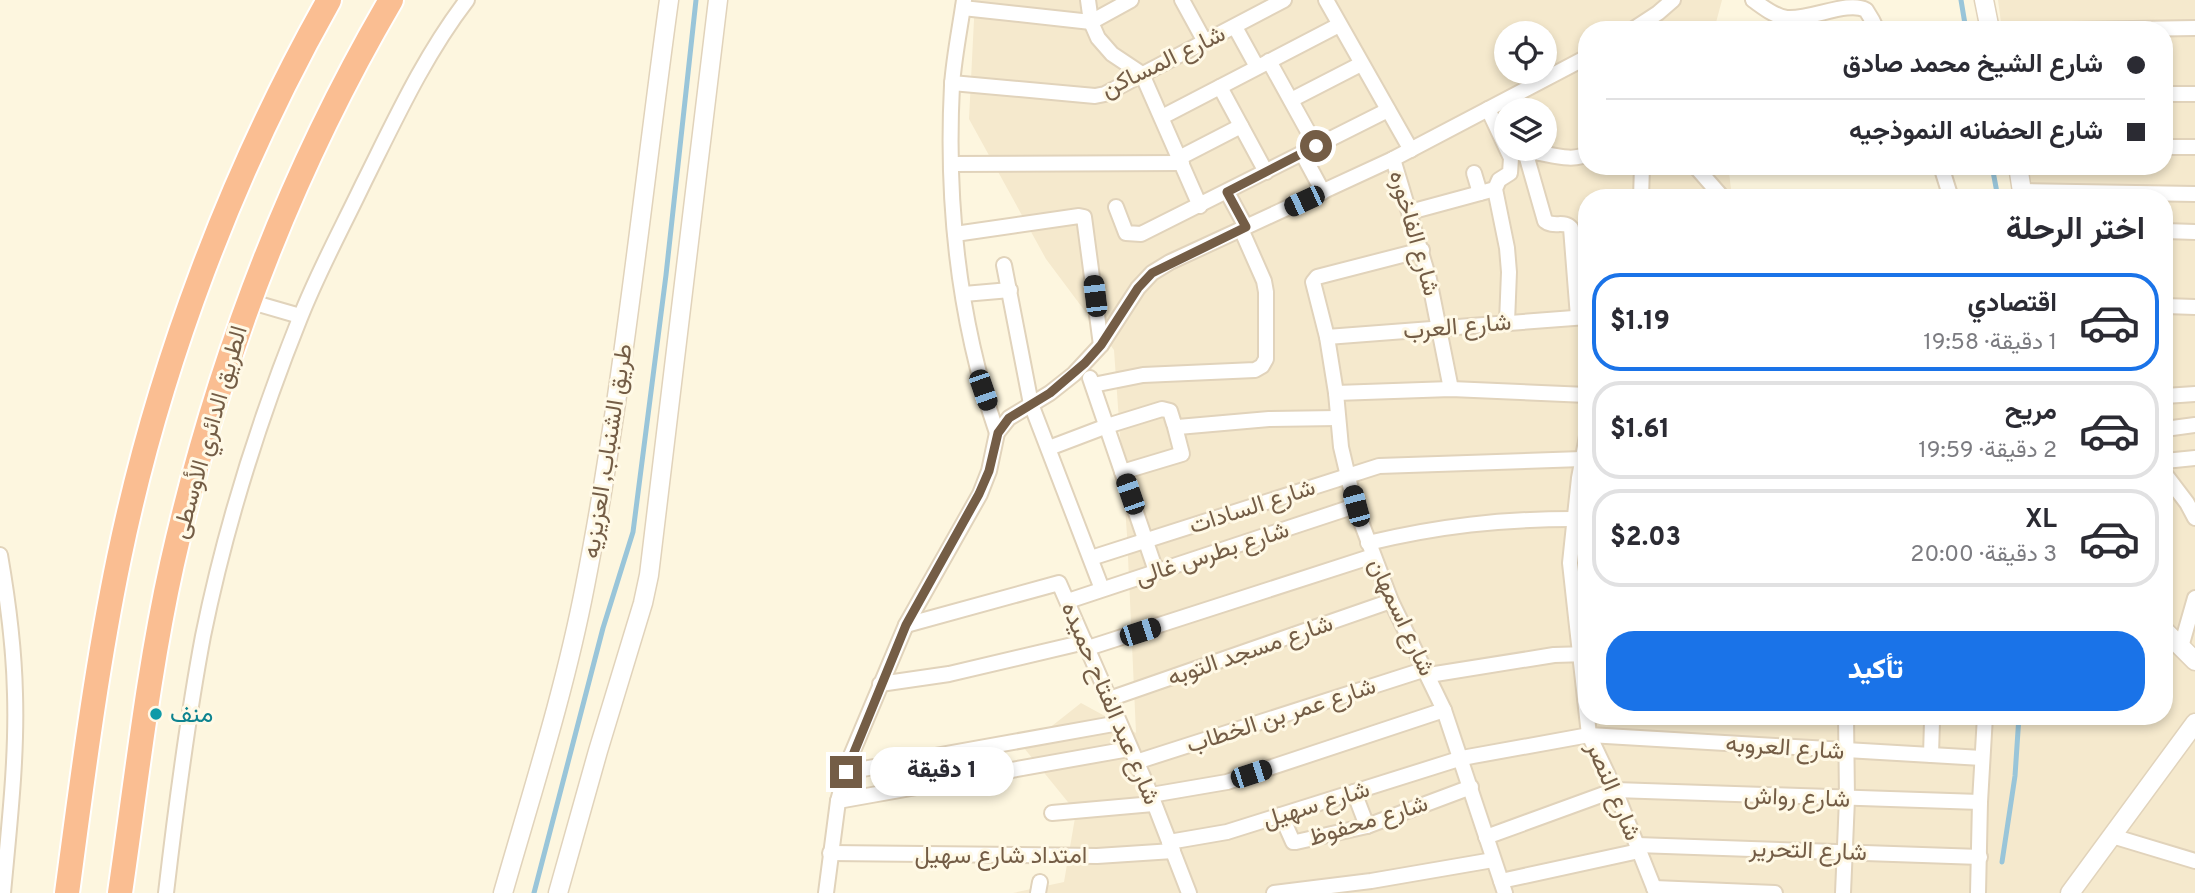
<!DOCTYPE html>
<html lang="ar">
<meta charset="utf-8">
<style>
body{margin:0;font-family:Overpass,Vazirmatn,sans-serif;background:#f7f7f7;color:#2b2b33;direction:rtl;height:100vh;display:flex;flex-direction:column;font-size:26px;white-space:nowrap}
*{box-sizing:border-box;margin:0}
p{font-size:23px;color:#7c7c81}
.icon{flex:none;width:38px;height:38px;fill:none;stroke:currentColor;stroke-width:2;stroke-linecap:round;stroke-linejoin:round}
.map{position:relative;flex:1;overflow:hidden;direction:ltr}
.drawer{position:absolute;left:1578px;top:189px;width:595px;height:536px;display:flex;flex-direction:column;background:#fff;border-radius:28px;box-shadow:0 4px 10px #0003;direction:rtl}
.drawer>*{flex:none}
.banner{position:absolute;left:1578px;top:21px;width:595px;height:154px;border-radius:28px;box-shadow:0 4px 10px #0003;direction:rtl;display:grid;align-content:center;height:154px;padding:0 28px;background:#fff}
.controls{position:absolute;left:1494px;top:21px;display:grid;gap:14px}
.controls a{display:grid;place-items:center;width:63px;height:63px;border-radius:50%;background:#fff;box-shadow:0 4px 10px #0003;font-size:35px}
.end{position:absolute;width:32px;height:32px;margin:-16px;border:9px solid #745d46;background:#fff;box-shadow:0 0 0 4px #fff}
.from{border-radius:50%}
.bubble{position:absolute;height:49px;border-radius:24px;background:#fff;box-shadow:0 4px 10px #0003;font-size:23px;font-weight:800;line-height:49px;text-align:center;direction:rtl}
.car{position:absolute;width:21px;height:42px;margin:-21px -10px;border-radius:9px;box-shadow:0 0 5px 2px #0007;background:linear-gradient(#222 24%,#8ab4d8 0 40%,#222 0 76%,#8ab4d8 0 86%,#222 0)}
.banner b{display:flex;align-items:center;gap:24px;height:66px;font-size:26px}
.banner b+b{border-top:2px solid #e1e1e2}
.banner i{width:18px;height:18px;background:#2b2b33}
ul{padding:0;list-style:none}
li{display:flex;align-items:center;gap:21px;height:98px;margin:0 14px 10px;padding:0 14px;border:4px solid #e1e1e2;border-radius:28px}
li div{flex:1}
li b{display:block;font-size:26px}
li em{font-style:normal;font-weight:800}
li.current{border-color:#1a73e8}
li>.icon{width:63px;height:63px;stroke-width:1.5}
h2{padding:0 28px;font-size:32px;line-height:84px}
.button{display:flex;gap:14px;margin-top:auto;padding:14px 28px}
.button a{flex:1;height:80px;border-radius:28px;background:#1a73e8;color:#fff;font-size:28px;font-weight:800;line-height:80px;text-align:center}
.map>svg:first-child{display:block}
.residential{fill:#f5e9cd;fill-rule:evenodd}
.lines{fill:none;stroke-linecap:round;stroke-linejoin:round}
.stream{stroke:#99c5d9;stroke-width:5}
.minor-casing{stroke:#e1d3bb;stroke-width:18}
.tertiary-casing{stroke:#e1d3bb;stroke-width:21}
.motorway-casing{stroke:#fff;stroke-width:28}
.minor{stroke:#fff;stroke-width:14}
.tertiary{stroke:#fff;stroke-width:18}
.motorway{stroke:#fabe92;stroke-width:24}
.route{stroke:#745d46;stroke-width:9}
.culture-dot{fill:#0f9aa8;stroke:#fff9e6;stroke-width:2.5}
.labels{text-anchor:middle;stroke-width:6;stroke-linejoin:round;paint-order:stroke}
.street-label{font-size:24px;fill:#745d46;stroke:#fff9e6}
.culture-label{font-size:24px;fill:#0d838f;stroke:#fff9e6;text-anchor:start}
</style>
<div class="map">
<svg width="2195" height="893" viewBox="0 0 2195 893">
<rect width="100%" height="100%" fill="#fdf6df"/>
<path class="residential" d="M975,0H1722L1714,30H1587V166H1725L1729,172L1732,198H1587V716H2165V198H2018L2015,166H2165V30H2002L1998,0H2195V893H1013L1064,882L1076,812L1024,748L1081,703L1136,733L1127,535L1114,350L1046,259L969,119ZM1507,33H1545V72H1507ZM1507,110H1545V149H1507Z"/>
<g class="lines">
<g class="stream">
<polyline points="1961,0 1966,30"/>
<polyline points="1992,166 1998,198"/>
<polyline points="2002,862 2015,776 2019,716"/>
<polyline points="534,893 603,628 633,532 666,275 696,0"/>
</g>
<defs>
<g id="minor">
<path d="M964,0C960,28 954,57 952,85C946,202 959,322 997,433"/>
<polyline points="1088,0 1091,22 1098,38 1112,54 1142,74 1200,206"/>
<polyline points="1182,0 1205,42"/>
<polyline points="1326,0 1411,150"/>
<path d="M1753,0C1763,7 1775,17 1787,18C1811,20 1848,0 1866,10C1870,16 1874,23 1877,30"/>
<polyline points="963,8 1091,22 1131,0"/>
<polyline points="1235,27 1257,67"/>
<polyline points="1632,30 1658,13 1673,0"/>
<polyline points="2070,30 2195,28"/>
<polyline points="1269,61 1316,146"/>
<polyline points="952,83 1095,96 1105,94 1284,0"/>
<polyline points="1220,87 1266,172"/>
<polyline points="2165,94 2195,94"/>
<polyline points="1291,100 1361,64"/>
<polyline points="1488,109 1511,158 1510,173 1499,180 1495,189 1507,248 1509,272 1507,322"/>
<polyline points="1162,117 1339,25"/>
<polyline points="2165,147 2195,147"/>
<polyline points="1302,153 1323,192"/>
<polyline points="1179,158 1241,126"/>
<polyline points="1393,159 1429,279 1451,389"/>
<polyline points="952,164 1182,163"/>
<polyline points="1695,166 1723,198"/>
<polyline points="1941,166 1951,198"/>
<polyline points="1474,173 1480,193"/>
<polyline points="2022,191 2195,194"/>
<polyline points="1227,192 1246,227"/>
<polyline points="1641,198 1642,166"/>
<polyline points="1116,207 1126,233 1141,234 1388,110"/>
<polyline points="1410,212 1495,189"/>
<polyline points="2165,231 2195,232"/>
<polyline points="955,234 1079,216 1084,217 1101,345"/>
<polyline points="1422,250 1317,277 1313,282 1327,337 1336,393 1341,447 1355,506 1391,601 1444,710 1505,893"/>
<polyline points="1004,265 1031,404 1102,589"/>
<polyline points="964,294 1010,290"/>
<polyline points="248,301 300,316"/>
<polyline points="2165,306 2195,307"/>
<path d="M1578,317L1571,228C1565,220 1553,228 1545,221L1527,158L1534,152C1549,154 1575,163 1587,153"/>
<polyline points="1327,337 1587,317"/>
<polyline points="1090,378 1156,571"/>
<polyline points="1093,385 1143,375 1255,370 1262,366 1266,359 1266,292 1264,281 1241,229"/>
<polyline points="1336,393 1451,389 1587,395"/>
<polyline points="2165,396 2195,394"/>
<polyline points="2165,429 2195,425"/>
<polyline points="1587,436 1579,478 1570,563 1589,735 1615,790 1656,893"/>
<polyline points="1049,448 1107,426 1162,409 1170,411 1174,424 1178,427 1269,419 1338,418"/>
<polyline points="2165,461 2195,458"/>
<polyline points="1122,472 1182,454 1175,427"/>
<polyline points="2165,474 2187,503 2195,518"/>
<path d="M1368,543C1439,526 1501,519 1574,519"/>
<path d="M0,555C8,601 14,647 15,694C17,760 9,827 3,893"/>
<polyline points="1091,558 1379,466 1582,459"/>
<polyline points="1068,601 1355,506"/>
<polyline points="906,625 1059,583 1151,795 1189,893"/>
<polyline points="2181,647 2195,598"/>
<polyline points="1088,648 1373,556"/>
<polyline points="1429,675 1554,655 1587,654"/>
<polyline points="880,684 949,674 1085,642"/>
<polyline points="1109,699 1391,601"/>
<polyline points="1931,755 1932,721"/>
<polyline points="1136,762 1426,669"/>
<polyline points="846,772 1119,723"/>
<polyline points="1354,792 1367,826"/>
<polyline points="1151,795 1227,782 1444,710"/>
<polyline points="838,801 1129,749"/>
<polyline points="1052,813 1153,804"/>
<polyline points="1281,815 1293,842 1296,842 1367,826 1471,787"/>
<polyline points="2112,836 2195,861"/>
<polyline points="1486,837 1615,790 1980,802"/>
<polyline points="1169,842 1227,832 1462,758 1589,735 1982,758"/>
<polyline points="1637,845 1980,857"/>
<polyline points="830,853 1097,856 1173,851"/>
<polyline points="1501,881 1639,851"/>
<polyline points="1654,888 1775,893"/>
<path d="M166,893C176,807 187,721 203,636C225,528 259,420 300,318C318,272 342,228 363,184C395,120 424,56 467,0"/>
<polyline points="826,893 838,801 850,758 906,625 980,494 989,471 997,433 1009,418 1050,393 1074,374 1101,345 1138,288 1152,273 1170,262 1393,159 1587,57"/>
<polyline points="1038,893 1040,882"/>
<polyline points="1274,893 1371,881 1493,860"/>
<polyline points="1843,893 1847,799 1846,716"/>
<polyline points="1978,893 1980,802 1985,716"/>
</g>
<g id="tertiary">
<polyline points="1984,0 1990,30"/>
<polyline points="2018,166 2023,198"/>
<polyline points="2165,631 2195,661"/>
<path d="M503,893C532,792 565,690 585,586C623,393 642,195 669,0"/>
<polyline points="558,893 598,751 643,603 649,575 718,0"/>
<polyline points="2070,893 2195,723"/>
</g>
<g id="motorway">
<path d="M67,893C82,781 96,669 119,558C159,365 232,172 329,0"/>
<path d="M120,893C136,784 148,672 172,564C217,365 288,176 391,0"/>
</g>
</defs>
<use href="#minor" class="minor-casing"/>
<use href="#tertiary" class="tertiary-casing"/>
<use href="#motorway" class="motorway-casing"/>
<use href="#minor" class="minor"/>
<use href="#tertiary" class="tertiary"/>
<use href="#motorway" class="motorway"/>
</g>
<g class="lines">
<polyline class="route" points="846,772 906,625 979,494 989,471 998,433 1009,418 1050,393 1085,363 1101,345 1138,288 1152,273 1246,227 1227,192 1316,146"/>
</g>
<circle class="culture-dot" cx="156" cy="714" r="7"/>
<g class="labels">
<g class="street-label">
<text transform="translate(1163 61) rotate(-26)" y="8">شارع المساكن</text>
<text transform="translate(1415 233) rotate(74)" y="8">شارع الفاخوره</text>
<text transform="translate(1457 326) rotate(-5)" y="8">شارع العرب</text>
<text transform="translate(209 432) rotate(-74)" y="8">الطريق الدائري الأوسطى</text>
<text transform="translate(607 451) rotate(-81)" y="8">طريق الشنباب, العزيزيه</text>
<text transform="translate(1252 506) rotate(-18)" y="8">شارع السادات</text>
<text transform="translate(1212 553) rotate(-18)" y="8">شارع بطرس غالى</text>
<text transform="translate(1402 617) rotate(65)" y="8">شارع اسمهان</text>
<text transform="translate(1250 650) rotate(-19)" y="8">شارع مسجد التوبه</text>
<text transform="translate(1111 703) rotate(67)" y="8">شارع عبد الفتاح حميده</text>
<text transform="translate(1281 715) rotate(-18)" y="8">شارع عمر بن الخطاب</text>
<text transform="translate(1785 747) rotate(4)" y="8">شارع العروبه</text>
<text transform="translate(1614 791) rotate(67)" y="8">شارع النصر</text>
<text transform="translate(1797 797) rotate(2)" y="8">شارع رواش</text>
<text transform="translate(1316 804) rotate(-17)" y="8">شارع سهيل</text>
<text transform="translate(1368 820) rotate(-17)" y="8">شارع محفوظ</text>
<text transform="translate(1808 850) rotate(2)" y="8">شارع التحرير</text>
<text x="1001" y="863">امتداد شارع سهيل</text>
</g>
<g class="culture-label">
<text x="170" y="722">منف</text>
</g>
</g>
</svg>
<div class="controls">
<a><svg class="icon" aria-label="locate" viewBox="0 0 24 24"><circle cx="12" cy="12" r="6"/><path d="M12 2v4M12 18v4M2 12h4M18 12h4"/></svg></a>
<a><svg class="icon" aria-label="layers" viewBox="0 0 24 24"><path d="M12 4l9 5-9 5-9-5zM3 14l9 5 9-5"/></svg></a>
</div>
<i class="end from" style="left:1316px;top:146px"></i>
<i class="end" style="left:846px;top:772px"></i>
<div class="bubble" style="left:870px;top:747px;width:144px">1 دقيقة</div>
<i class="car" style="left:1304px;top:201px;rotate:245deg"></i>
<i class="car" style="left:1095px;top:296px;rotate:353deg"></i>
<i class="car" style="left:983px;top:390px;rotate:161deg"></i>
<i class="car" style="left:1130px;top:494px;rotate:341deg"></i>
<i class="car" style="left:1356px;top:506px;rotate:345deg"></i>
<i class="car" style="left:1140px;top:632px;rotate:72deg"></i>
<i class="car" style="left:1251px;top:774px;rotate:72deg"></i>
<div class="banner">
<b><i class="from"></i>شارع الشيخ محمد صادق</b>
<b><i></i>شارع الحضانه النموذجيه</b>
</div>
<section class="drawer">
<h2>اختر الرحلة</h2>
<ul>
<li class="current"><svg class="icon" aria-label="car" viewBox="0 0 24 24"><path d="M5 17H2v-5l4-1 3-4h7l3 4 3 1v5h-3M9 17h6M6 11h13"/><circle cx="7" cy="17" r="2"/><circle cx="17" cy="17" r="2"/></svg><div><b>اقتصادي</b><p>1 دقيقة · 19:58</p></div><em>$1.19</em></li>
<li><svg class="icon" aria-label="car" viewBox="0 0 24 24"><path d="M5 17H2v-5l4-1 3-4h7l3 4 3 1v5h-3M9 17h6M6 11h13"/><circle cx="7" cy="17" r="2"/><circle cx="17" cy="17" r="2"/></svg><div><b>مريح</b><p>2 دقيقة · 19:59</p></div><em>$1.61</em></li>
<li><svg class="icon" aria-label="car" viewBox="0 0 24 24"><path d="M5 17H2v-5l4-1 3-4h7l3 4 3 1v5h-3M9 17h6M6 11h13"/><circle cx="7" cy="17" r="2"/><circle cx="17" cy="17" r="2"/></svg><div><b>XL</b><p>3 دقيقة · 20:00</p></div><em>$2.03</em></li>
</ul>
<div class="button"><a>تأكيد</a></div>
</section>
</div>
